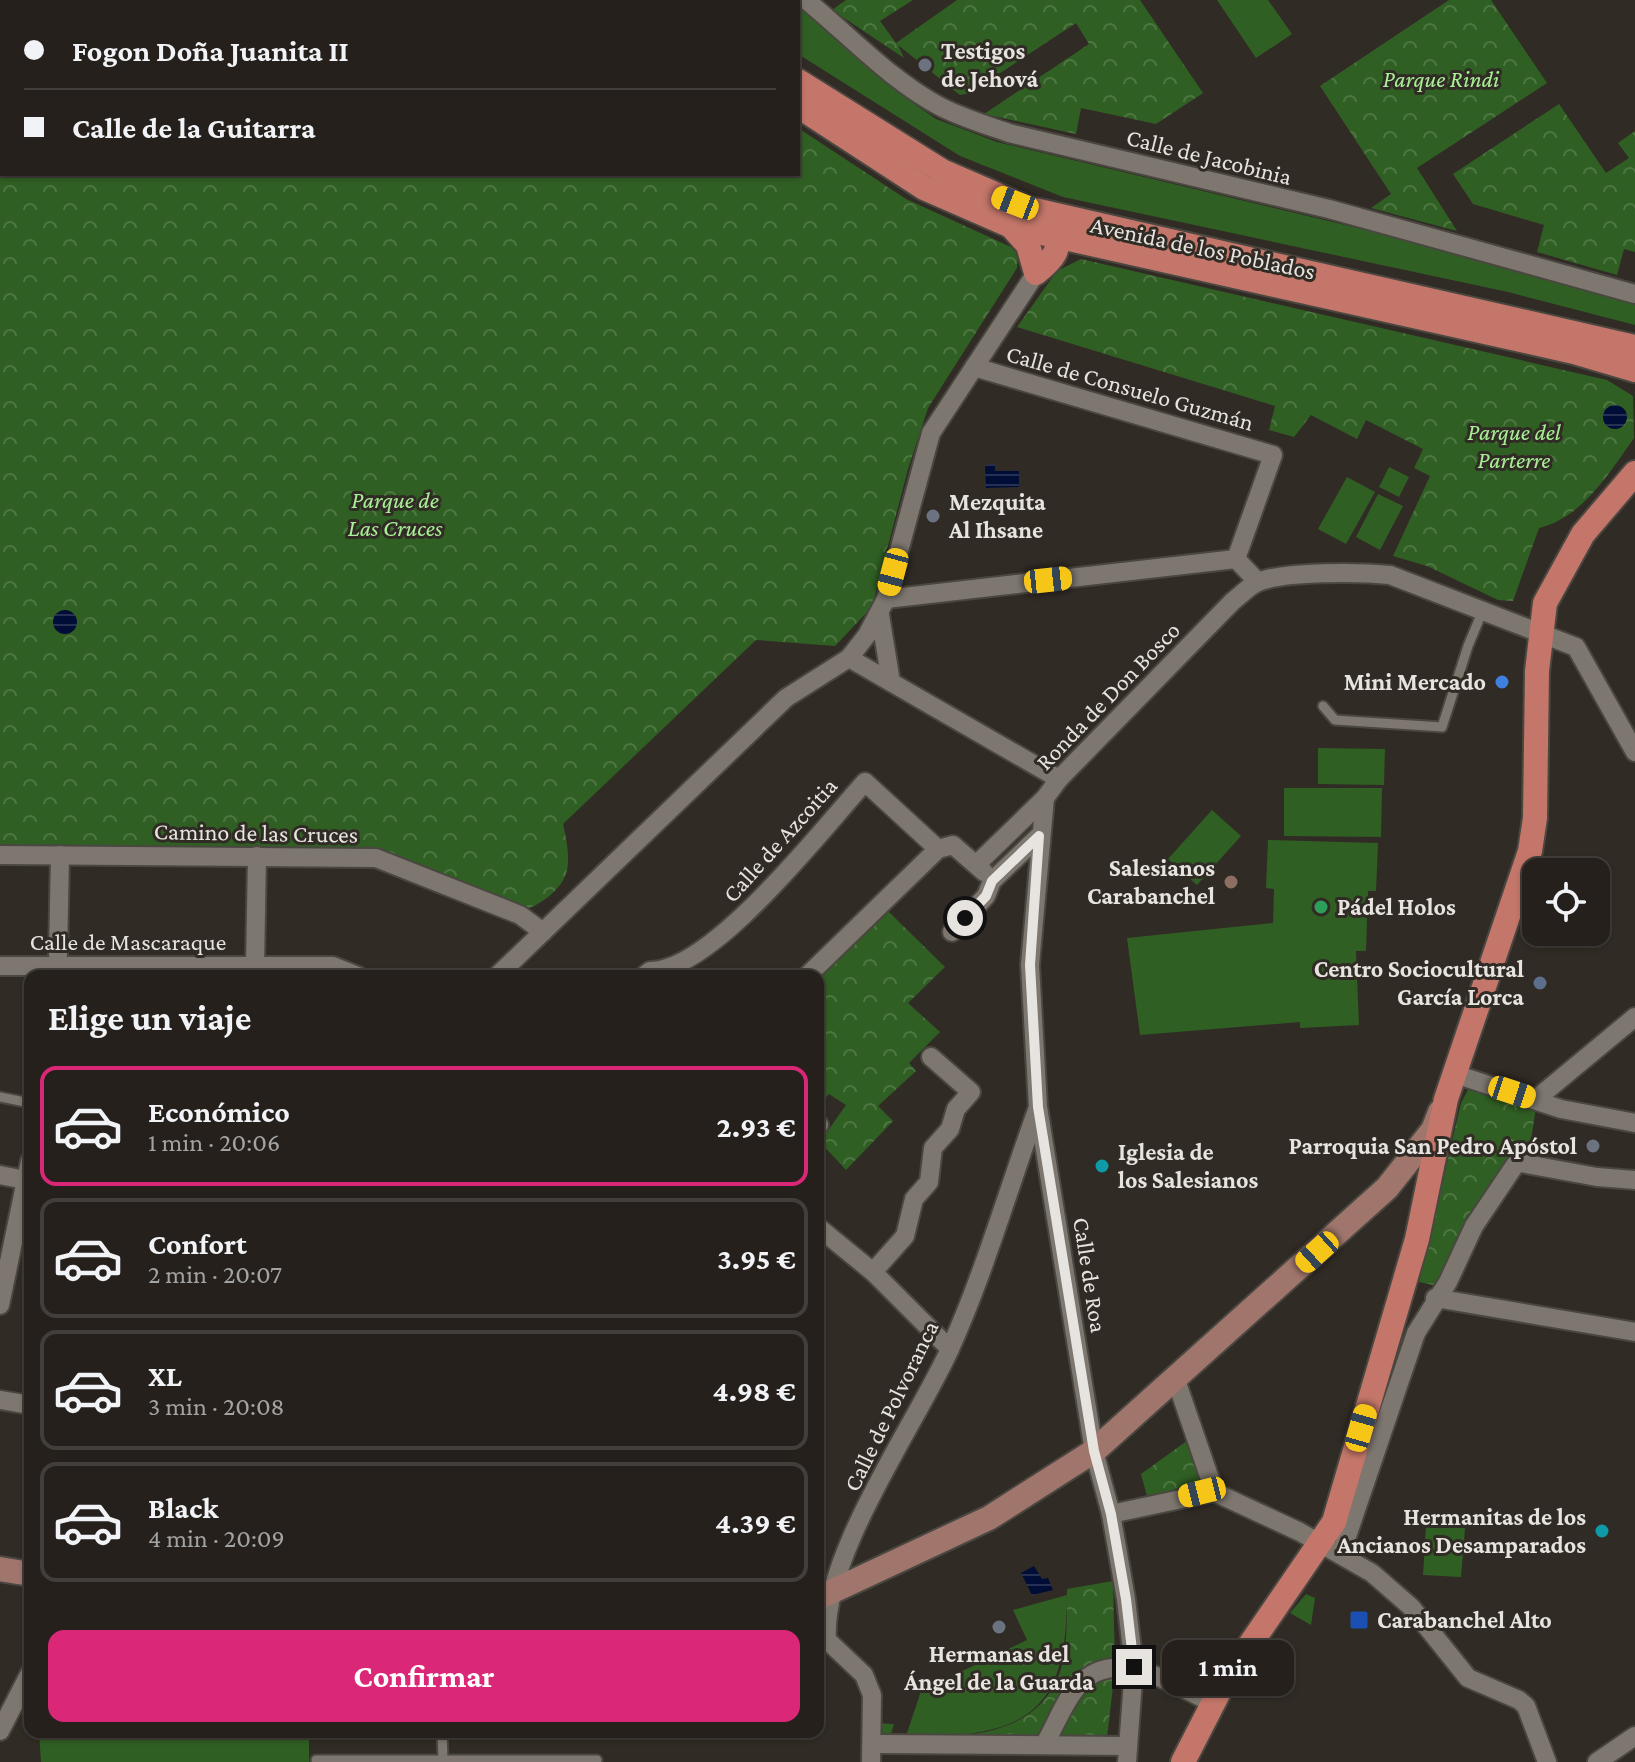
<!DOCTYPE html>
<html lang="es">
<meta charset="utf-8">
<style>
body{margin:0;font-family:"Crimson Pro",serif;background:#312d29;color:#f1f3f6;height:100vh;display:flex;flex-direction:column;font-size:30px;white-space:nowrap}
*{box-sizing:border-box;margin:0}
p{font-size:26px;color:#a3a3a3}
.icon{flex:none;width:44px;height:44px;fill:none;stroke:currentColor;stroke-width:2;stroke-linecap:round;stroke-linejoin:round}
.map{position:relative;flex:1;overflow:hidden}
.side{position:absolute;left:24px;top:970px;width:800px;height:768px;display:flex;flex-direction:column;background:#25201c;border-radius:16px;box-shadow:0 2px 6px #0004,0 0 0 2px #423e3b}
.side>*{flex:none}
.top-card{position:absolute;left:0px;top:0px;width:800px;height:176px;box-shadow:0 2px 6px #0004,0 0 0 2px #423e3b;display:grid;align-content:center;height:176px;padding:0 24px;background:#25201c}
.controls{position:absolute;left:1522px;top:858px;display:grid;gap:16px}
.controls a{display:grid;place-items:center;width:88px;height:88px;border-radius:16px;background:#25201c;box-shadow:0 2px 6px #0004,0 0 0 2px #423e3b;font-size:40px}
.end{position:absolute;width:36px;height:36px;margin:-18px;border:10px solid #e7e3df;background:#111;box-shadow:0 0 0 4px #111}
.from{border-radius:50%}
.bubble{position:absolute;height:56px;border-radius:16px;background:#25201c;box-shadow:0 2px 6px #0004,0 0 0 2px #423e3b;font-size:26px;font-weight:700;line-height:56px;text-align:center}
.car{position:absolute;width:24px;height:48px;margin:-24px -12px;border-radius:10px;box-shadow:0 0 6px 2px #0007;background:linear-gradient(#f5c518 24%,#345 0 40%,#f5c518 0 76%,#345 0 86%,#f5c518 0)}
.top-card b{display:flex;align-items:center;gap:28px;height:76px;font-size:30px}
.top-card b+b{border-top:2px solid #423e3b}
.top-card i{width:20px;height:20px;background:#f1f3f6}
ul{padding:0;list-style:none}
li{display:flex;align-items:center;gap:24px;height:120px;margin:0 16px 12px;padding:0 8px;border:4px solid #423e3b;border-radius:16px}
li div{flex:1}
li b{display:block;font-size:30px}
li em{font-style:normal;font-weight:700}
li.selected{border-color:#db2777}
li>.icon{width:72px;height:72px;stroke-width:1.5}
h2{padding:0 24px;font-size:36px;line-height:96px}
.action{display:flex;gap:16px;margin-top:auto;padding:16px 24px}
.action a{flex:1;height:92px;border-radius:16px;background:#db2777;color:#fff;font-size:32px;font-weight:700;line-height:92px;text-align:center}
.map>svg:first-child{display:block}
.green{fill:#305f23}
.forest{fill:url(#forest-crowns)}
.water{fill:url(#water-rules)}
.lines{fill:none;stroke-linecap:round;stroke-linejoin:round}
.lane-casing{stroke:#4a4640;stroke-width:13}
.street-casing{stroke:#4a4640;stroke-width:22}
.secondary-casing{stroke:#4a4640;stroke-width:28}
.primary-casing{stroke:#4a4640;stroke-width:28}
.lane{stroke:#7d776f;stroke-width:9}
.street{stroke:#7d776f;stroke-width:18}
.secondary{stroke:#a0766c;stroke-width:24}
.primary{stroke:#c37669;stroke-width:24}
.route{stroke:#e7e3df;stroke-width:10}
.worship-dot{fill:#6b7280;stroke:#312b25;stroke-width:3}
.shop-dot{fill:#3f7fe0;stroke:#312b25;stroke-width:3}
.education-dot{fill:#8d6e63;stroke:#312b25;stroke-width:3}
.leisure-dot{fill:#2e9e5b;stroke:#312b25;stroke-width:3}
.service-dot{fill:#5c6f8a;stroke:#312b25;stroke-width:3}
.culture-dot{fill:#0f9aa8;stroke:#312b25;stroke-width:3}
.transit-dot{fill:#1a4fb4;stroke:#312b25;stroke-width:3}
.labels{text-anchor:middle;stroke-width:6;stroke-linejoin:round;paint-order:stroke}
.poi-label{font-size:24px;font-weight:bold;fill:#e7e3df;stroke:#312b25;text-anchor:start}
.park-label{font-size:24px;font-style:italic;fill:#a8ef96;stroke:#312b25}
.street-label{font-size:24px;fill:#e7e3df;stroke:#312b25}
</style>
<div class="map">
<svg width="1635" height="1762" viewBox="0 0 1635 1762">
<defs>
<pattern id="forest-crowns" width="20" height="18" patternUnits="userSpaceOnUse" patternTransform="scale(2)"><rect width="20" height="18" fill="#305f23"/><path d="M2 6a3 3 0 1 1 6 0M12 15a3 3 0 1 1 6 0" fill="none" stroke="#4e7642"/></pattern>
<pattern id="water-rules" width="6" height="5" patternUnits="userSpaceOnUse" patternTransform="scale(2)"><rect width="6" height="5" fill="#000d36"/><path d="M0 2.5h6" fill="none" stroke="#253053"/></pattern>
</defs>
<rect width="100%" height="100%" fill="#312b25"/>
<g class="green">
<polygon points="1217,0 1268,0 1292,34 1256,58"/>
<polygon points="798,4 916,105 936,119 997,142 1404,239 1635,303 1635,325 1508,292 1063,197 960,156 798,54"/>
<polygon points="1389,467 1409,477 1399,497 1379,487"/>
<polygon points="1347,477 1375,492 1346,544 1318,529"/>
<polygon points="1378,494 1403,506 1380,550 1356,537"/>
<polygon points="1318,748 1385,749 1384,785 1318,784"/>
<polygon points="1284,788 1382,788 1381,837 1284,836"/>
<polygon points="1212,810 1241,836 1197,885 1168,859"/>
<polygon points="1268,840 1378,843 1376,891 1368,891 1366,951 1356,951 1359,1025 1300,1028 1300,1022 1140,1035 1127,938 1273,923 1274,889 1266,888"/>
<polygon points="1426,1526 1465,1528 1461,1577 1423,1575"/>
<polygon points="1306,1594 1315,1598 1311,1625 1290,1613"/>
<path d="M1067,1595C1067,1722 1020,1734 905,1739L921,1691L1027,1640L1013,1610Z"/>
<polygon points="39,1732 309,1732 309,1762 41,1762"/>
</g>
<g class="forest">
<path d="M0,0L542,2H2V174H798V128L906,199L1011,247L1018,255L1017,268L928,408L908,469L872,607L835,646L756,640L563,824C566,837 570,857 567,870C563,890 537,908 519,911L381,853L0,848Z"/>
<polygon points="846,0 913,0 880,21 896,43 957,0 1140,0 1203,93 1156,124 1081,108 1076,134 984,114 1089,44 1076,23 970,93 960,95 898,45 904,58 832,10"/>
<polygon points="1449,0 1491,0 1547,83 1417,168 1457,231 1371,208 1391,194 1320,86"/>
<polygon points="1559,104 1606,173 1629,158 1618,143 1635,131 1635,252 1624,249 1617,275 1537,252 1544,225 1473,204 1453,174"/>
<path d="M1081,259L1607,380L1633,396L1634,438C1610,472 1582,518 1539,528L1513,601L1498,600L1427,566L1393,556L1430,476L1414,468L1423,449L1366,420L1357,439L1311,415L1294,437L1269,430L1275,406L1017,327L1057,271Z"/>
<polygon points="888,911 945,967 908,1003 940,1032 909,1063 916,1071 878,1106 893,1121 846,1170 820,1142 846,1105 829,1094 818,1106 818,977"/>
<polygon points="1468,1090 1485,1091 1536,1107 1528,1160 1438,1286 1419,1282 1461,1103"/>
<polygon points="1195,1435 1212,1485 1148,1500 1141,1474"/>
<path d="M1113,1581L1115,1669L1106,1746L872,1744V1723L894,1724L890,1737C950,1737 1032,1743 1059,1675C1068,1651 1067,1614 1067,1589Z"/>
</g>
<g class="water">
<circle cx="1615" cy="417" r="12"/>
<polygon points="995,464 995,471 1019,471 1019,487 986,488 985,465"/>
<circle cx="65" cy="622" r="12"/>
<polygon points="1034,1566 1042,1579 1048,1578 1053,1590 1032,1595 1021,1573"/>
</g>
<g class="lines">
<defs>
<g id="lane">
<polyline points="1323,706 1335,720 1442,727 1468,646 1483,610"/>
<polyline points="0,1097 30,1103"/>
<polyline points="442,1732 443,1760"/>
<polyline points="709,1732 731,1732"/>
<polyline points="316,1760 597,1760"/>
</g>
<g id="street">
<polyline points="561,0 564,2"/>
<path d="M806,0C849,35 891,81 941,107C963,118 986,125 1009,133L1329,209L1635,294"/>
<polyline points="974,367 1273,455 1236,559 1258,582"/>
<polyline points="886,599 1236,559"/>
<polyline points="880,615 891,682"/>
<polyline points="849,658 1059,779"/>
<polyline points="938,849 953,845 984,872"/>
<polyline points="0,855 376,858 520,915 543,932"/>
<polyline points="977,864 1045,798"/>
<polyline points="952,932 986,896 992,881 1039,836"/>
<polyline points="58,955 60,855"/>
<polyline points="0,966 333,966 358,976"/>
<polyline points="255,966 257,856"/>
<polyline points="497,976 786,698 849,658 867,635 886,599 931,433 1036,273"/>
<path d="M644,976L650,971C713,971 822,829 865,782L938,849L807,976"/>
<polyline points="1455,1074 1561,1109 1635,1123"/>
<polyline points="1535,1100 1635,1017"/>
<polyline points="818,1124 819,1125"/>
<polyline points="0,1175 30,1181"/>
<polyline points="818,1227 873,1272 950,1349"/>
<polyline points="873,1272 905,1236 914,1199 929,1182 933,1148 950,1129 956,1109 971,1092 931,1057"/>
<polyline points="1435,1298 1635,1332"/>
<polyline points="0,1305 30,1161"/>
<polyline points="1176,1380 1212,1485"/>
<polyline points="0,1400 30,1405"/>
<polyline points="1111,1514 1214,1492 1300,1532 1372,1573 1411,1607 1468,1678 1519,1700 1526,1706 1547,1762"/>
<polyline points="1341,1554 1416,1333 1448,1282 1474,1226 1515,1165 1521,1163 1597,1177 1635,1180"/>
<polyline points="0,1731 30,1673"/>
<polyline points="881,1744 1128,1746"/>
<path d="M1044,1745C1055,1727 1064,1701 1078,1686C1115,1644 1173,1685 1213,1703"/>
<path d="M871,1762L872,1695L864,1675L827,1640C821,1558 914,1427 949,1351C983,1277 1009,1187 1037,1110"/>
<path d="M1127,1762L1134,1667L1126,1599L1111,1514L1094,1451L1038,1107L1030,965L1045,798L1059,779L1233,601C1241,595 1249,586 1258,582C1285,571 1361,572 1390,575L1576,647L1635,752"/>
<polyline points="1597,1762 1635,1736"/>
</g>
<g id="secondary">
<polyline points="0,1569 30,1574"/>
<polyline points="818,1598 989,1518 1094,1451 1387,1188 1433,1130 1440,1112"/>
</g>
<g id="primary">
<polyline points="637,0 639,2"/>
<polyline points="679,0 681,2"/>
<polyline points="798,81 942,171 1030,209 1635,347"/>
<polyline points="798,106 924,188 1011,226 1574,352 1635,370"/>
<path d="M1011,226L1028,245L1036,273C1052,260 1064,249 1053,228"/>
<polyline points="1183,1762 1223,1684 1334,1522 1417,1239 1446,1099 1530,851 1535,818 1537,671 1545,603 1583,534 1635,473"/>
</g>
</defs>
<use href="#lane" class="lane-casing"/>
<use href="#street" class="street-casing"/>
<use href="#secondary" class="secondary-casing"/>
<use href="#primary" class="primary-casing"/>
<use href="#lane" class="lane"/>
<use href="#street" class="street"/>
<use href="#secondary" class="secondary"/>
<use href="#primary" class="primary"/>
</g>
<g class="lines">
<polyline class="route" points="965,918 986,896 992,881 1039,836 1030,965 1038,1107 1094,1451 1111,1514 1126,1599 1134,1667"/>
</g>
<g class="worship-dot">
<circle cx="925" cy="65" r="8"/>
<circle cx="933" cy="516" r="8"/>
<circle cx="1593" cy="1146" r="8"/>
<circle cx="999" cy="1627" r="8"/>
</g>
<circle class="shop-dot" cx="1502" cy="682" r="8"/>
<circle class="education-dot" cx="1231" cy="882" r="8"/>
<circle class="leisure-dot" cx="1321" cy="907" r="8"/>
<circle class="service-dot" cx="1540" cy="983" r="8"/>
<g class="culture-dot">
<circle cx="1102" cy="1166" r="8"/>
<circle cx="1602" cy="1531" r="8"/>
</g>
<rect class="transit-dot" x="1349" y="1610" width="20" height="20" rx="4"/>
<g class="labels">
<g class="poi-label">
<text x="941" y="59">Testigos<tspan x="941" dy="28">de Jehová</tspan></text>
<text x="949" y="510">Mezquita<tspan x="949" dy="28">Al Ihsane</tspan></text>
<text x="1486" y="690" text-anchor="end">Mini Mercado</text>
<text x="1215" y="876" text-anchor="end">Salesianos<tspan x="1215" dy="28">Carabanchel</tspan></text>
<text x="1337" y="915">Pádel Holos</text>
<text x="1524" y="977" text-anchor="end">Centro Sociocultural<tspan x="1524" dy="28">García Lorca</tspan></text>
<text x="1577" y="1154" text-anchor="end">Parroquia San Pedro Apóstol</text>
<text x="1118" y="1160">Iglesia de<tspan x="1118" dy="28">los Salesianos</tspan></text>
<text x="1586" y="1525" text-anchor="end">Hermanitas de los<tspan x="1586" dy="28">Ancianos Desamparados</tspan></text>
<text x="1377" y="1628">Carabanchel Alto</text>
<text x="999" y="1662" text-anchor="middle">Hermanas del<tspan x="999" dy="28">Ángel de la Guarda</tspan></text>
</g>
<g class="park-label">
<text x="1441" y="87">Parque Rindi</text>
<text x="1514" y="440">Parque del<tspan x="1514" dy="28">Parterre</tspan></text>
<text x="395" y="508">Parque de<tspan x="395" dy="28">Las Cruces</tspan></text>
</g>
<g class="street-label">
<text transform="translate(1209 157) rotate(14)" y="8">Calle de Jacobinia</text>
<text transform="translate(1203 248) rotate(12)" y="8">Avenida de los Poblados</text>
<text transform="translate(1130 388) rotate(16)" y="8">Calle de Consuelo Guzmán</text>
<text transform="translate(1108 696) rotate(-46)" y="8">Ronda de Don Bosco</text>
<text transform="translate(256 833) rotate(1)" y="8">Camino de las Cruces</text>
<text transform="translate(780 840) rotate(-48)" y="8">Calle de Azcoitia</text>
<text x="128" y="950">Calle de Mascaraque</text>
<text transform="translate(1090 1275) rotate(81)" y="8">Calle de Roa</text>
<text transform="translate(891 1406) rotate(-64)" y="8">Calle de Polvoranca</text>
</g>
</g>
</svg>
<div class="controls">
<a><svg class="icon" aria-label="locate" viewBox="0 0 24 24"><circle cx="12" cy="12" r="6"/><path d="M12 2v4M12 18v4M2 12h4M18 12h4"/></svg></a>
</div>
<i class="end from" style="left:965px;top:918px"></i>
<i class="end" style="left:1134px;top:1667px"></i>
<div class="bubble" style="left:1162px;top:1640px;width:132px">1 min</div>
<i class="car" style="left:1015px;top:203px;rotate:291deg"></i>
<i class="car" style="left:893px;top:572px;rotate:195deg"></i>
<i class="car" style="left:1048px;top:580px;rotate:84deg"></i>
<i class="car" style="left:1512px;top:1092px;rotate:108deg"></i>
<i class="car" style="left:1317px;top:1252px;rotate:228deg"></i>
<i class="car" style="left:1361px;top:1428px;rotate:16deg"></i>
<i class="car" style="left:1202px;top:1492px;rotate:256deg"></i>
<div class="top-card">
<b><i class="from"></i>Fogon Doña Juanita II</b>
<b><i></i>Calle de la Guitarra</b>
</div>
<section class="side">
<h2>Elige un viaje</h2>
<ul>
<li class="selected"><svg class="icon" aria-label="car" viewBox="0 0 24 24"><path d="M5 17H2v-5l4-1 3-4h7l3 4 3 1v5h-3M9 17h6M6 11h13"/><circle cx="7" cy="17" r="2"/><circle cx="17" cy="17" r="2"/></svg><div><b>Económico</b><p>1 min · 20:06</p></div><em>2.93 €</em></li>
<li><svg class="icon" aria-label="car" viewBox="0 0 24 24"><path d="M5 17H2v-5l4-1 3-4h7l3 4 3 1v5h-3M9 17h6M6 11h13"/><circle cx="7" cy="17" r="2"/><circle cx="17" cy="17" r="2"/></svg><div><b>Confort</b><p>2 min · 20:07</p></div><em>3.95 €</em></li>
<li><svg class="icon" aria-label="car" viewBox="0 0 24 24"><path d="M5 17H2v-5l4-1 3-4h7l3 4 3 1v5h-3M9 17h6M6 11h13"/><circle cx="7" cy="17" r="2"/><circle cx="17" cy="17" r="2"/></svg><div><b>XL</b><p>3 min · 20:08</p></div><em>4.98 €</em></li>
<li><svg class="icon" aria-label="car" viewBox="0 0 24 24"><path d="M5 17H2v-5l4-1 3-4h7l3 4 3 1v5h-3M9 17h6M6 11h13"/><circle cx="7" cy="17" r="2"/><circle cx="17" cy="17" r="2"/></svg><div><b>Black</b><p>4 min · 20:09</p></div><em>4.39 €</em></li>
</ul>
<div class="action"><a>Confirmar</a></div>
</section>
</div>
